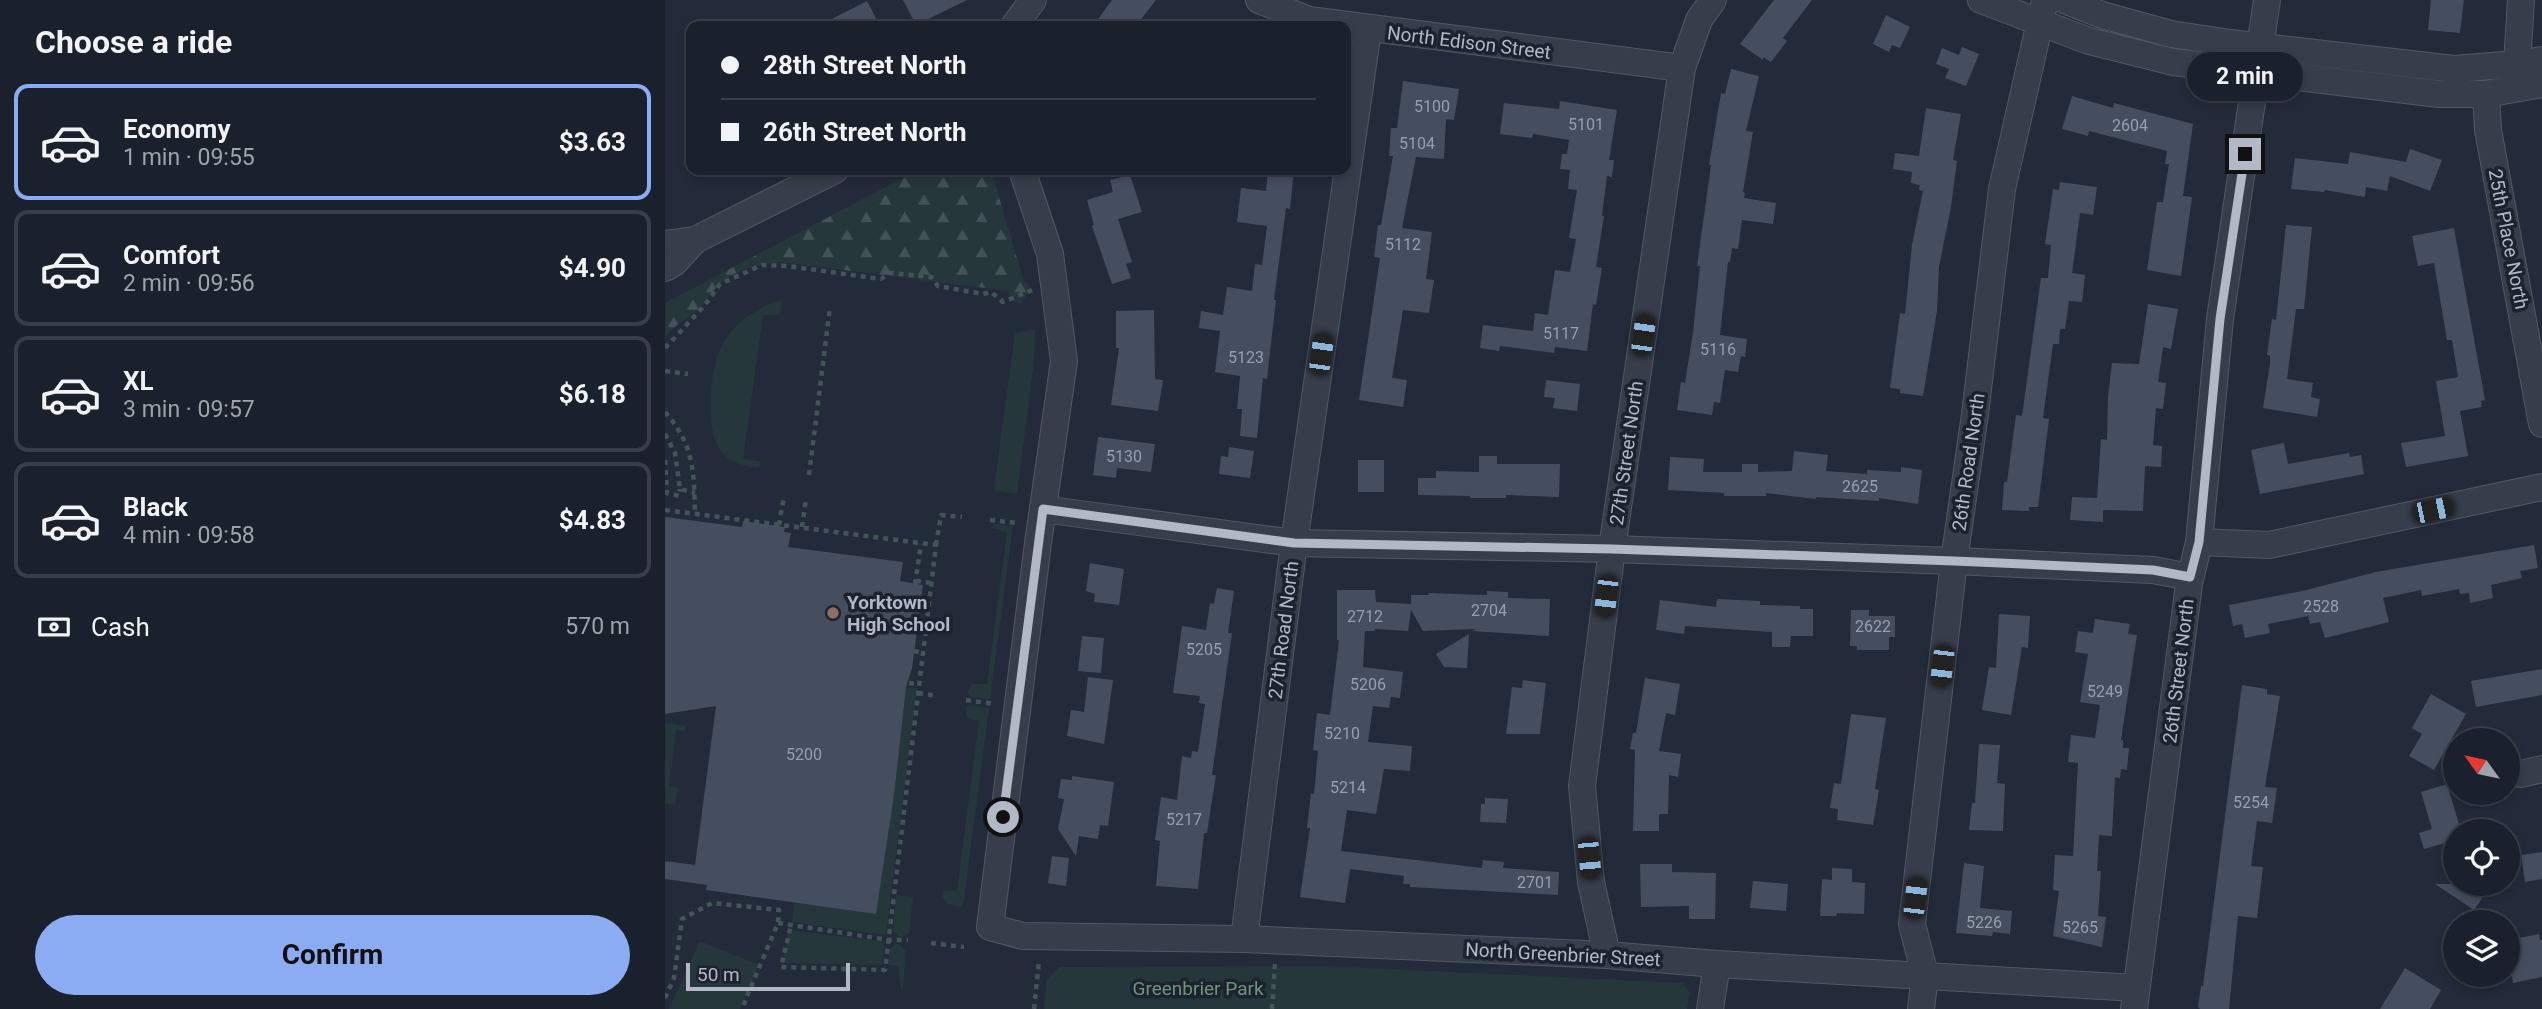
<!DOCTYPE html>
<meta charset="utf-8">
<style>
body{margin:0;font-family:Roboto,sans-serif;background:#272d38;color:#f1f3f6;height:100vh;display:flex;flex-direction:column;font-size:26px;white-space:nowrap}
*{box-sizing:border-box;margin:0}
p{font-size:23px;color:#9fa3a9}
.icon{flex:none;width:38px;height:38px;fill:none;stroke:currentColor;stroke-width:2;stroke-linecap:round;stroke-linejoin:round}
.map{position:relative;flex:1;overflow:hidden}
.sheet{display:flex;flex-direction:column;background:#1a202c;width:665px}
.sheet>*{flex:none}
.guide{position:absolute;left:21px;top:21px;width:665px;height:154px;border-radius:14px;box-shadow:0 4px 10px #0003,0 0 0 2px #383e48;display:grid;align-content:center;height:154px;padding:0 35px;background:#1a202c}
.needle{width:46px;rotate:303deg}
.buttons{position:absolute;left:1778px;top:728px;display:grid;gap:14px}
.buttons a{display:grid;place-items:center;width:77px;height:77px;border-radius:50%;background:#1a202c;box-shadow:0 4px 10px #0003,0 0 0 2px #383e48;font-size:35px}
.scale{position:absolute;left:21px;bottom:18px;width:164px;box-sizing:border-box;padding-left:7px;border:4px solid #b2b8c6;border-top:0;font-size:19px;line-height:24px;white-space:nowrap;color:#b2b8c6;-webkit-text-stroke:5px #1c232f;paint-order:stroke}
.end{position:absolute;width:32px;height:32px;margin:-16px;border:9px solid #b2b8c6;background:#111;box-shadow:0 0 0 4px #111}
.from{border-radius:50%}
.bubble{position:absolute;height:49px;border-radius:24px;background:#1a202c;box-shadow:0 4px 10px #0003,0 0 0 2px #383e48;font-size:23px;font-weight:700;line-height:49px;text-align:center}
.car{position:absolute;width:21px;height:42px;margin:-21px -10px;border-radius:9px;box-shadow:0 0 5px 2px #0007;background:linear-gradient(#222 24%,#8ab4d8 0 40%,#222 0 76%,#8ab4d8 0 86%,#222 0)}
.guide b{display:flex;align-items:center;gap:24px;height:66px;font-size:26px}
.guide b+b{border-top:2px solid #383e48}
.guide i{width:18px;height:18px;background:#f1f3f6}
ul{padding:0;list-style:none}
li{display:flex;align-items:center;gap:21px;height:116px;margin:0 14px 10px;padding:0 21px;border:4px solid #383e48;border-radius:14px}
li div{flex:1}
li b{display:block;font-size:26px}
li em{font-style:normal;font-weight:700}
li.active{border-color:#8babf2}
li>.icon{width:63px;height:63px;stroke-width:1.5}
h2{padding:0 35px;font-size:32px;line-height:84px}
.pay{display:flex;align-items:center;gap:18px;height:77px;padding:0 35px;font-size:26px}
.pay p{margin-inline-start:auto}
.action{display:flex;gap:14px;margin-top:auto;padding:14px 35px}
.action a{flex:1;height:80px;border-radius:42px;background:#8babf2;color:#111;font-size:28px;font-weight:700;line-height:80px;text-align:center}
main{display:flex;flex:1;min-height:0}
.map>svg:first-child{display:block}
.green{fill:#25373b}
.forest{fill:url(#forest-firs)}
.building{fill:#454e5e}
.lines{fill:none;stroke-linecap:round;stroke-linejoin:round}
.minor-casing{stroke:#525865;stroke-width:28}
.path{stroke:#435458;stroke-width:4.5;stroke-dasharray:5 5;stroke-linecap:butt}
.minor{stroke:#373d4a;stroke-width:26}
.route{stroke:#b2b8c6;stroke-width:9}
.education-dot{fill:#8d6e63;stroke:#1c232f;stroke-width:2.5}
.labels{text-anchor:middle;stroke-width:7;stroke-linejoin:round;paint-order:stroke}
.number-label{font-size:16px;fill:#979eac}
.street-label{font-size:19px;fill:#b2b8c6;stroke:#1c232f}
.poi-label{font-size:19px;font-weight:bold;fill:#b2b8c6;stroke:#1c232f;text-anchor:start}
.park-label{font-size:19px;fill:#6b9578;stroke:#1c232f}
</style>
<main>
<section class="sheet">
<h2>Choose a ride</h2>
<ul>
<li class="active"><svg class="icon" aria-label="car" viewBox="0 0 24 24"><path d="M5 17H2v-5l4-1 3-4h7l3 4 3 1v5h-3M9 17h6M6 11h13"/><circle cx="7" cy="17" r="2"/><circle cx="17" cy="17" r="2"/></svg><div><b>Economy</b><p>1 min · 09:55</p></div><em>$3.63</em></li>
<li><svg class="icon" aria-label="car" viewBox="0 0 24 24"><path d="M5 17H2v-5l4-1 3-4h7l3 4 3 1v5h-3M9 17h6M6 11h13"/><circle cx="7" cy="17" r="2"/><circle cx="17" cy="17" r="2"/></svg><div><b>Comfort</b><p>2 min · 09:56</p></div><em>$4.90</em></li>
<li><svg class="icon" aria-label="car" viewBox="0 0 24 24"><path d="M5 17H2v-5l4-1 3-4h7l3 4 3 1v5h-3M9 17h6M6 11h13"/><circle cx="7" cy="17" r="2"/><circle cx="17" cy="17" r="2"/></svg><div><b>XL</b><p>3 min · 09:57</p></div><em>$6.18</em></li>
<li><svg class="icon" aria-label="car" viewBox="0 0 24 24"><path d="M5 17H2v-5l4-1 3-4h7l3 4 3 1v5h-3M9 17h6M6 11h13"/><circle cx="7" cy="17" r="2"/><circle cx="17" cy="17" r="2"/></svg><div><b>Black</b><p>4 min · 09:58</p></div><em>$4.83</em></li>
</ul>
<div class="pay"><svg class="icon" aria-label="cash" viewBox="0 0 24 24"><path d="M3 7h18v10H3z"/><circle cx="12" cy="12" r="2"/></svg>Cash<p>570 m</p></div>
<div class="action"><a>Confirm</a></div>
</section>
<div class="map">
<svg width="1877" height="1009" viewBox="0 0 1877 1009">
<defs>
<pattern id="forest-firs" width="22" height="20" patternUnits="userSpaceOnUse" patternTransform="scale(1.75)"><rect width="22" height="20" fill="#25373b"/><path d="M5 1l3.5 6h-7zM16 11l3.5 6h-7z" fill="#425256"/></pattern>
</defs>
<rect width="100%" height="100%" fill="#232b3a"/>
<g class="green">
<path d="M114,301L117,303L115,315H98L78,459L94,461L96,465L93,468C79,466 64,463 55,450C47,439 46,422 46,409C45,370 53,332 90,312C98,307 105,302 114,301Z"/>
<polygon points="370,329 369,361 352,494 331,491 329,488 350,333"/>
<polygon points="330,524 348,526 325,700 306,697 302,693 307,684 322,684 342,532 326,528"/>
<polygon points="241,687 252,688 221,935 127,922 130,903 211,913"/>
<polygon points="304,705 324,708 298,907 282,904 277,896 279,891 292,890 314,721 305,719 301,716 301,707"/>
<polygon points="0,723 21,726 20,731 11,730 4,786 13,788 10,805 0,803"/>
<polygon points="231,895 248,897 244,933 238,937 233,936 228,931"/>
<polygon points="124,930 220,942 217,965 117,963"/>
<polygon points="35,941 94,965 75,1009 4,1009"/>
<polygon points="231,944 235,945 241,950 238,987 236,989 233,966 223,965 225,949"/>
<polygon points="658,966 1018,983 1025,993 1022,1009 379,1009 382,979 394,967"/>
</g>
<path class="forest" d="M253,170H326L359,282L364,285L361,296L355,304L344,299V291L115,262C92,264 68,270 51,288C44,295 40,303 33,309C22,319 10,325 0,337V303Z"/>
<g class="building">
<polygon points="238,0 302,0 251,25"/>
<polygon points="447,0 491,0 471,26 428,26"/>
<polygon points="1109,0 1147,0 1118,38 1122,41 1106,62 1098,57 1098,60 1075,44"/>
<polygon points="1766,0 1799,0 1795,33 1763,30"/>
<polygon points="202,1 215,26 153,26"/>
<polygon points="1221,15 1245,27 1235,48 1227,45 1224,52 1208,44"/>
<polygon points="1297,47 1314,54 1301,86 1280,78 1284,69 1271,64 1277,48 1294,55"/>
<polygon points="1066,69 1094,76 1081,131 1088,132 1078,192 1080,193 1079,198 1111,203 1108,224 1077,220 1073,249 1067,248 1065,262 1063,262 1055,335 1082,339 1080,357 1076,356 1073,372 1060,370 1055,403 1049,402 1047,415 1012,410 1016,382 1020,383 1028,332 1035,266 1032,266 1046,165 1044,165 1056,93 1060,94"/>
<polygon points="738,81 794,89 789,120 781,119 779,159 751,157 737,228 767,232 761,279 769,280 764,313 738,310 727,378 742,380 738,407 694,400 715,258 709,257 713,225 716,225 728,156 724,156 726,128 732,128"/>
<polygon points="1407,96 1448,108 1449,103 1528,124 1518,196 1527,197 1516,276 1482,270 1492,202 1498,202 1504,164 1500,164 1502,151 1424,131 1423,136 1397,129"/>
<polygon points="895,101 952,110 944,160 949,160 947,177 942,176 937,216 939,216 931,267 937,268 931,305 928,304 922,351 890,347 889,353 835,346 834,351 815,348 818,325 868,331 870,313 883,315 890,270 905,272 911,239 904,238 912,190 903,189 905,170 895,169 897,154 902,154 904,140 868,134 867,138 835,134 839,103 894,109"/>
<polygon points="1261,108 1296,114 1288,160 1292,161 1286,207 1274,267 1272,311 1258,396 1235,393 1235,389 1225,388 1235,313 1240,314 1247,245 1258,191 1254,190 1255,185 1246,183 1247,172 1228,169 1230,153 1254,156"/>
<polygon points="1745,149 1777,160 1765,191 1725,176 1722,191 1701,187 1700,197 1660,190 1659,192 1626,189 1630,158 1683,164 1685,152 1741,162"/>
<polygon points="603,170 629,170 625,209 621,208 609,300 611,300 602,379 598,378 592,438 575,436 577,409 572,409 575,376 550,372 555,331 534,328 536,311 558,315 562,287 587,291 590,264 597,265 602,226 572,222 576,188 601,191"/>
<polygon points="465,175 477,212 453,219 467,262 461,264 466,278 447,284 427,226 429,225 422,200 448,192 445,180"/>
<polygon points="1395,182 1432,187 1428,215 1415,213 1407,273 1420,275 1417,302 1404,301 1400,329 1395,329 1394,344 1388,344 1378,418 1384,419 1373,507 1364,507 1364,511 1337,510 1339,482 1342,482 1351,415 1357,416 1376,278 1383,278 1386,245 1380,244 1388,189 1394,190"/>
<polygon points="1621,225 1647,227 1639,309 1631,309 1622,379 1648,383 1646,397 1655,399 1652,417 1598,408 1605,364 1605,356 1602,355 1607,319 1611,320"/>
<polygon points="1789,228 1820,400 1816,401 1817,407 1795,411 1803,456 1741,467 1736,443 1780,436 1771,381 1793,377 1787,340 1782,340 1769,263 1753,266 1747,236"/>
<polygon points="1483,304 1513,309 1506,349 1498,347 1493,382 1501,383 1498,409 1491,408 1488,445 1497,446 1496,467 1480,466 1478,511 1438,510 1438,522 1405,520 1407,497 1432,498 1436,439 1442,440 1443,397 1447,363 1474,364"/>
<polygon points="489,310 490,379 498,380 493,411 446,405 454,348 451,348 451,311"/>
<polygon points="881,380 915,384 912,411 888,408 890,398 879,397"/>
<polygon points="433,437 490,444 486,472 452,468 451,478 428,475"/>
<polygon points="1619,443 1623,464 1684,453 1685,457 1696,455 1699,474 1595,494 1586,450"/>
<polygon points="564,447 589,451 585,478 554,474 556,456 563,457"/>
<polygon points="1129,451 1163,455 1161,471 1202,474 1202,470 1236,472 1236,467 1257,470 1253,504 1214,498 1214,501 1151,497 1151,499 1101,493 1101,496 1059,496 1059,493 1003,490 1005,457 1039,459 1038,472 1077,472 1077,464 1093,464 1093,472 1127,471"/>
<polygon points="814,456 832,456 832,464 895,464 894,497 841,495 841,498 805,498 805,496 753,495 753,478 771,478 771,471 814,472"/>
<rect x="693" y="460" width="26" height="32"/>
<polygon points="0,517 77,527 78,521 120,527 119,532 126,533 123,547 238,562 235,581 258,585 247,668 241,687 229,795 211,914 41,890 42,885 0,879 0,861 30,865 51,706 0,714"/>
<polygon points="1869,545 1873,568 1855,571 1857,578 1826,585 1828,598 1805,603 1804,593 1795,594 1794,589 1757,596 1756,590 1718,598 1724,622 1660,638 1655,622 1645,624 1643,616 1603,624 1605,633 1580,638 1577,624 1568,626 1564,605 1637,591 1711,572"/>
<polygon points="425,563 459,569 454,605 429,602 430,594 421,591"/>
<polygon points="552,588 569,591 563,633 567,633 547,775 551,775 542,833 539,833 533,889 491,886 495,841 490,840 496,797 512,800 517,756 526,758 527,751 533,752 540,704 534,703 535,696 508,693 517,626 541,630 545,603 549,604"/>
<polygon points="672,590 710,590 711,602 746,604 746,595 764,595 763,593 822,595 822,591 843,592 843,598 885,599 884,636 807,631 811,629 758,631 746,610 743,631 710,629 709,631 700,631 698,667 738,672 735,698 726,697 724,708 708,706 703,742 747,746 745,771 719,769 711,814 682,810 676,851 817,868 818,860 839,862 838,868 894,872 893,895 745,887 745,884 738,884 739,876 685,869 680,903 635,897 645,828 642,828 646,793 649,794 653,751 648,750 652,713 665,715 674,640 672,640"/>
<polygon points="1052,599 1095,601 1095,605 1135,606 1135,609 1148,609 1148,636 1126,636 1125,647 1107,647 1107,632 1020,626 1019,634 991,630 995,600 1051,607"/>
<polygon points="1186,610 1204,610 1204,616 1230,616 1230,637 1224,637 1224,650 1192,650 1192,646 1185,646"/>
<polygon points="1334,614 1365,616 1363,648 1357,647 1346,715 1317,710 1324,667 1331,668"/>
<polygon points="1430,619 1465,624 1463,634 1472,635 1456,740 1458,740 1458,748 1464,748 1462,770 1456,769 1455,778 1450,777 1447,836 1434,835 1432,871 1436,871 1433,916 1441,917 1437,947 1388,936 1394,891 1388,890 1390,855 1408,856 1413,763 1403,762 1406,735 1430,738 1435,705 1415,702 1423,654 1410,652 1413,631 1428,633"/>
<polygon points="804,634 802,668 779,667 771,654"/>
<polygon points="417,636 439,638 436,673 413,671"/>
<polygon points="1877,669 1877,695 1811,707 1806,681"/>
<polygon points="423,677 448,680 439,744 402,736 406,710 419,712"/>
<polygon points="980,678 1015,684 1010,715 1001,713 994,751 1016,754 1013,777 1004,775 1003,814 994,814 994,831 968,831 970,750 965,749 968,733 971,733"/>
<polygon points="858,680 881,683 875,734 841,734 847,687 857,688"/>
<polygon points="1577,685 1602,689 1602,694 1615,696 1600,787 1612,788 1607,823 1592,821 1586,866 1598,867 1592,918 1573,916 1564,1009 1535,1009 1533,1007 1536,986 1538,986"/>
<polygon points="1766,694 1801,714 1769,770 1744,756 1757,734 1747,728"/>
<polygon points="1186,714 1221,718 1210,789 1214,790 1208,825 1172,820 1173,809 1165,808 1169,783 1176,784"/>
<polygon points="1314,744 1335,745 1332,783 1340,784 1338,831 1304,830 1307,803 1310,803"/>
<polygon points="407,776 449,782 443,826 435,825 433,839 414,836 411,856 393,829 399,799 393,798 396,779 407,780"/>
<polygon points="1782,784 1796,831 1790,831 1790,840 1759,849 1754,833 1767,829 1756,792"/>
<polygon points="820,798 843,799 841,823 815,822 816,804 820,804"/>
<polygon points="1877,852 1877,879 1860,882 1856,855"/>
<polygon points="387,856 404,858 401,886 383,883"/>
<polygon points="1299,863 1319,866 1315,908 1347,911 1345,934 1328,932 1327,936 1291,933"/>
<polygon points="975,864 1007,864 1007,872 1051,873 1050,919 1024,919 1024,906 976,907"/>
<polygon points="1167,868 1187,869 1187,882 1200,883 1199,914 1172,913 1171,916 1155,916 1157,879 1167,880"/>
<polygon points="1088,881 1123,884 1121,911 1085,908"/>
<polygon points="1770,884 1811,884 1822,891 1809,910"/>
<polygon points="1874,934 1875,940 1877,940 1877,977 1848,983 1847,976 1843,977 1843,947 1851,946 1849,939"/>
<polygon points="1740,968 1776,990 1765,1009 1715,1009"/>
</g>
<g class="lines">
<defs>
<g id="minor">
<polyline points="594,0 644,20 1017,68"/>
<polyline points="1316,0 1424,41 1508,62 1774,94 1821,94 1877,84"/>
<polyline points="1399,0 1437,15 1506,34 1565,43 1789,69 1852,64 1877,60"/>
<polyline points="349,26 368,0"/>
<polyline points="1854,78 1852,64 1856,0"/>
<polyline points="1821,94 1823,130 1877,424"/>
<polyline points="357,170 385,254 399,361 373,543 325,927 358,936 579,939 942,955 1052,964 1471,988"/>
<polyline points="0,244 30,240 170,170"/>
<polyline points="0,268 9,263 30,240"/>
<polyline points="378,509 629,543 947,549 1289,561 1488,570 1525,577"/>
<polyline points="1534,542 1604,545 1877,487"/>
<polyline points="1856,774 1877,769"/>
<polyline points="579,939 629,543 703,30"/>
<polyline points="942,955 926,882 917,786 947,549 1017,68 1034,20 1048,0"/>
<polyline points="1045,1009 1052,964"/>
<polyline points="1256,1009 1260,975 1247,924 1289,561 1310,414 1337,189 1380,0"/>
<polyline points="1469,1009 1524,584 1534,542 1555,319 1602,0"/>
</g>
</defs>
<use href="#minor" class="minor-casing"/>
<g class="path">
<polyline points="0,348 40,305 55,284 97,265 122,266 216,279 225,273 266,277 273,286 318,294 326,292 338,302 367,290"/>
<polyline points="0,371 23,374"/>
<path d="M0,412C29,445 29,471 30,514"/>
<polyline points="0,434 10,453 15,489 30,493"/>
<polyline points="0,460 2,493 14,496 15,489"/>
<polyline points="144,475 165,307"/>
<polyline points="0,510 271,545 220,970 116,967 126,925"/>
<polyline points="325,520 352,523"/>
<polyline points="114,525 119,496"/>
<polyline points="137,527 141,499"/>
<polyline points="271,545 276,515 297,517"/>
<polyline points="251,581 267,583"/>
<polyline points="250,584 256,544"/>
<polyline points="249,651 258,653"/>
<polyline points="244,683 254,684"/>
<polyline points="253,693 273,696"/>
<polyline points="301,700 329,704"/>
<polyline points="113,923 224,940 243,940"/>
<polyline points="266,943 299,947"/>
<polyline points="0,998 9,978 17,919 47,903 114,910 113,923 80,1001 78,1009"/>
<polyline points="369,1009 374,961"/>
<polyline points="607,1009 610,963"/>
</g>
<use href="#minor" class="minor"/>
</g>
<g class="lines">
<polyline class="route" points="338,817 378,509 629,543 947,549 1289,561 1488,570 1525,577 1534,542 1555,319 1580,154"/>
</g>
<circle class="education-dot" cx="168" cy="613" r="7"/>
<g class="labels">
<g class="number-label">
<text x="767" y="112">5100</text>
<text x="921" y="130">5101</text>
<text x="1465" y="131">2604</text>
<text x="752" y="149">5104</text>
<text x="738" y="250">5112</text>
<text x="896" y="339">5117</text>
<text x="1053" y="355">5116</text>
<text x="581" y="363">5123</text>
<text x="459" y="462">5130</text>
<text x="1195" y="492">2625</text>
<text x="1656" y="612">2528</text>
<text x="824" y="616">2704</text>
<text x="700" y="622">2712</text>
<text x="1208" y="632">2622</text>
<text x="539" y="655">5205</text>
<text x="703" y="690">5206</text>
<text x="1440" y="697">5249</text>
<text x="677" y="739">5210</text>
<text x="139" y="760">5200</text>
<text x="683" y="793">5214</text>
<text x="1586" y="808">5254</text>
<text x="519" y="825">5217</text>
<text x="870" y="888">2701</text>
<text x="1319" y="928">5226</text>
<text x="1415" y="933">5265</text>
</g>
<g class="street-label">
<text transform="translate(804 42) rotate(7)" y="7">North Edison Street</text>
<text transform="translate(1844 239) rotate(79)" y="7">25th Place North</text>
<text transform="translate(961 453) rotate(-82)" y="7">27th Street North</text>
<text transform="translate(1303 462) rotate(-82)" y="7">26th Road North</text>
<text transform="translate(618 630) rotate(-83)" y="7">27th Road North</text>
<text transform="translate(1513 671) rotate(-83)" y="7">26th Street North</text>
<text transform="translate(898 954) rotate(3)" y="7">North Greenbrier Street</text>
</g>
<g class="poi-label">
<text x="182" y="609">Yorktown<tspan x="182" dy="22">High School</tspan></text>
</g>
<g class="park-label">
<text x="533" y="995">Greenbrier Park</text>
</g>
</g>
</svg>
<div class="buttons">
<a><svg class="needle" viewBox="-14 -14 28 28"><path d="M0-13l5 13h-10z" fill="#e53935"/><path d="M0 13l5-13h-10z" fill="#9fa3a9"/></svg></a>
<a><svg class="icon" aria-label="locate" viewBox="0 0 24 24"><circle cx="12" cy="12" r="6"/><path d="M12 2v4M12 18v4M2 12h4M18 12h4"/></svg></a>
<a><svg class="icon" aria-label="layers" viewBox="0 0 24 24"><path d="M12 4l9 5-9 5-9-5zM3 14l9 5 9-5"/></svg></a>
</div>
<div class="scale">50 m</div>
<i class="end from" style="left:338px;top:817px"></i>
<i class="end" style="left:1580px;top:154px"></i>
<div class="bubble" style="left:1522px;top:52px;width:116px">2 min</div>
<i class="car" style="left:978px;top:335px;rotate:8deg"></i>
<i class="car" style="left:656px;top:354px;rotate:8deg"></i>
<i class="car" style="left:1768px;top:510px;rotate:78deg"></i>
<i class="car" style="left:941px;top:596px;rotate:187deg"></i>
<i class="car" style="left:1277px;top:666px;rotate:187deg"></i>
<i class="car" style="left:924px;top:858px;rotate:175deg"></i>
<i class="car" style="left:1250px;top:898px;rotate:7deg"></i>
<div class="guide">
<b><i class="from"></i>28th Street North</b>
<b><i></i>26th Street North</b>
</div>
</div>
</main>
